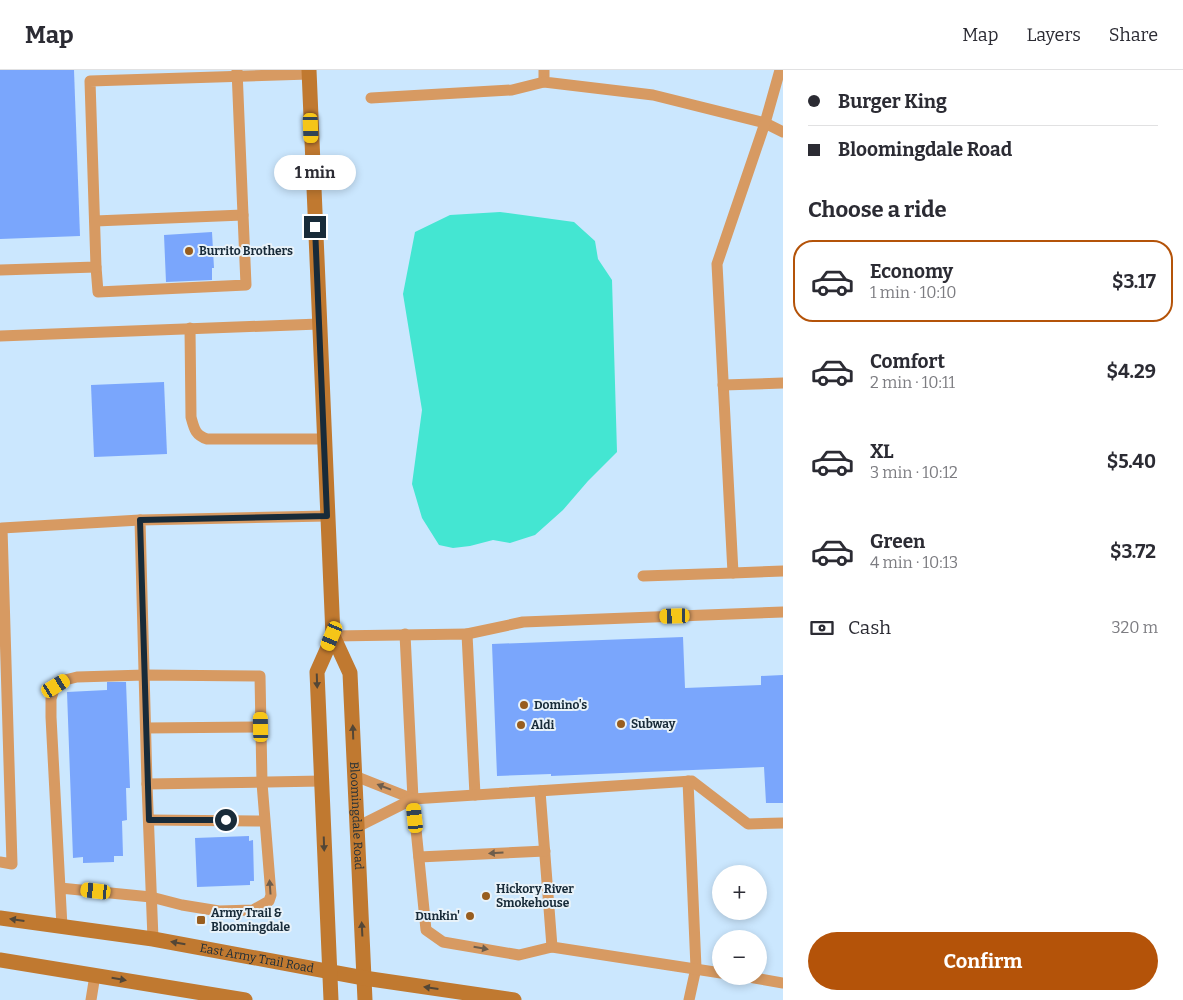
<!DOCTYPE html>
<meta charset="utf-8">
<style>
body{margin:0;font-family:Bitter,serif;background:#f2f2f3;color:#2b2b33;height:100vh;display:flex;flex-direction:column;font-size:19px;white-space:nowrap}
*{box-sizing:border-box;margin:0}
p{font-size:16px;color:#7c7c81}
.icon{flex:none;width:28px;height:28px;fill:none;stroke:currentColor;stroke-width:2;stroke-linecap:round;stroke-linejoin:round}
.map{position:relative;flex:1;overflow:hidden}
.details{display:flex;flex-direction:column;background:#fff;width:400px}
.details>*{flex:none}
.top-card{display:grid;align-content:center;height:110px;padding:0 25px;background:#fff}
.fabs{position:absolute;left:712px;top:795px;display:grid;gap:10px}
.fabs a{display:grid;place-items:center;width:55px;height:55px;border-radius:50%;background:#fff;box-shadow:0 2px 8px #0003;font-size:25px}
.end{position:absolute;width:22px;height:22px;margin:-11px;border:6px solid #182b39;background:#fff;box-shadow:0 0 0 2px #fff}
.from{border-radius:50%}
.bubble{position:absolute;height:35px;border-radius:18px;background:#fff;box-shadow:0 2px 8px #0003;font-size:16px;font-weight:700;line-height:35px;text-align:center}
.car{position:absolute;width:15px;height:30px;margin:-15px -8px;border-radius:6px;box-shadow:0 0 4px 1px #0007;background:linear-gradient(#f5c518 24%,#345 0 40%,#f5c518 0 76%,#345 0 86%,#f5c518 0)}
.top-card b{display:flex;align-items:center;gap:18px;height:48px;font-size:19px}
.top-card b+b{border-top:1px solid #e1e1e2}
.top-card i{width:12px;height:12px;background:#2b2b33}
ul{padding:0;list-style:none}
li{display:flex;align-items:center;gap:15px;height:82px;margin:0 10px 8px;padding:0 15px;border:2px solid transparent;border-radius:20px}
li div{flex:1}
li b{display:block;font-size:19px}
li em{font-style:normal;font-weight:700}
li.on{border-color:#b45309}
li>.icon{width:45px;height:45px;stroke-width:1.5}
h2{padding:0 25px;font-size:22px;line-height:60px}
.pay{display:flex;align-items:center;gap:12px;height:55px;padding:0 25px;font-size:19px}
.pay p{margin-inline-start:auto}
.button{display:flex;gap:10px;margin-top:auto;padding:10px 25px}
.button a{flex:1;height:58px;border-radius:30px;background:#b45309;color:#fff;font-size:20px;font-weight:700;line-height:58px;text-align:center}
header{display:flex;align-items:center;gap:30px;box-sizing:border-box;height:70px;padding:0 25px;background:#fff;border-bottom:1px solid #e1e1e2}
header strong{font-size:24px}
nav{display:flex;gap:28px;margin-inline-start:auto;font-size:18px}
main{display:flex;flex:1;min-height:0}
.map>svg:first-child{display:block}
.water{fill:#44e6d2}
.building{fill:#7aa6fc}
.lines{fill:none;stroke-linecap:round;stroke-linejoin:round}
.service{stroke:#d79a62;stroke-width:11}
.secondary{stroke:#c07930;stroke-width:15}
.oneway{fill:#534636}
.oneway2{fill:#6e5d4b}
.route{stroke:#182b39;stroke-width:6}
.poi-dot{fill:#985d1e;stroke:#e8f2f9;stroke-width:2}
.labels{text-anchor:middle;stroke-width:4;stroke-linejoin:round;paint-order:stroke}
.poi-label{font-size:12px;font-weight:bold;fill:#182b39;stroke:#e8f2f9;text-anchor:start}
.street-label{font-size:12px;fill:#182b39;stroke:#e8f2f9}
</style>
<header>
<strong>Map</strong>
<nav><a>Map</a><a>Layers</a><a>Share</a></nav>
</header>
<main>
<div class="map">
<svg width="783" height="930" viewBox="0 0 783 930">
<rect width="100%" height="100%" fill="#cbe7fe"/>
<polygon class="water" points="500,142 574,152 595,171 598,189 612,210 617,382 588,411 563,440 535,465 510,473 493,470 470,476 453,478 439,475 422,448 412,414 422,340 403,224 415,162 450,145"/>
<g class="building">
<polygon points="0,0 74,0 80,166 0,169"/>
<polygon points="212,162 214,198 212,198 212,210 166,212 164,165"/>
<polygon points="164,312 167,384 94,387 91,315"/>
<polygon points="683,567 685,618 761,615 761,606 783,605 783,733 766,733 764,697 551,706 551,704 497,706 492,574"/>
<polygon points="107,612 126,612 130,718 126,718 127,750 122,751 123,786 114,786 114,792 83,793 83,787 73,788 67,622 107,620"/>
<polygon points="249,766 249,771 253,770 254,811 250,811 250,815 197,817 195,768"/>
</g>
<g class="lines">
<g class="service">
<polyline points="544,0 544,12 653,25 765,53 783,62"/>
<polyline points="780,0 765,53 717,194 733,503 783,501"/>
<polyline points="371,28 512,20 544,12"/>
<polyline points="95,151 243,145 237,0"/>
<polyline points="96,197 98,222 246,215 243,145"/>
<polyline points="0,200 96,197 90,11 309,4"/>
<path d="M190,258L191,347C194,358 195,365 207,369H324"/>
<polyline points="0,266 319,254"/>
<polyline points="723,315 783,313"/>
<polyline points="643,506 733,503"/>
<polyline points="405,564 413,729 426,860 443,872 519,885 552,877"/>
<polyline points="467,564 523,552 783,542"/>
<polyline points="333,566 467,564 475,725"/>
<polyline points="146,658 261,657"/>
<polyline points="355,706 413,729"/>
<polyline points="688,711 696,898 689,930"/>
<polyline points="147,714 140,450 327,446"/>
<polyline points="540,721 552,877 721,903"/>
<polyline points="149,750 264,751"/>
<polyline points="357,757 413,729 692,711 748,754 783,753"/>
<polyline points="419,787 545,781"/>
<polyline points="0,792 12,794 2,458 140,450"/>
<polyline points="60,818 151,827 182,835 219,841 253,840 269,831 271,825 262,713 260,606 145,605 77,607 65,610 55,616 51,629 51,647 62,857"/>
<polyline points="153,869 147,714 322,711"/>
<polyline points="743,906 783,913"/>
<polyline points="91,930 95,905"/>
</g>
<g class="secondary">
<path id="s1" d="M309,0L333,566L350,603L365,930"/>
<path id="s2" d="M0,848L153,869L364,908L514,930"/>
<polyline points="0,890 245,930"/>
<polyline points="331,930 317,602 333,566"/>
</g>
</g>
<defs><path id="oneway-solid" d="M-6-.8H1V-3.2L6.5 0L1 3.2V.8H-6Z" transform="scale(1.25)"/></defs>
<g class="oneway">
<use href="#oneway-solid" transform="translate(317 611) rotate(88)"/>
<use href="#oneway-solid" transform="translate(353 662) rotate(-92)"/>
<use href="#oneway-solid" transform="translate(324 774) rotate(88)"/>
<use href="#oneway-solid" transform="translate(17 850) rotate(-172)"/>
<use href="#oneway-solid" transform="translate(362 859) rotate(-93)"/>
<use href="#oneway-solid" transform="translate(178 873) rotate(-170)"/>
<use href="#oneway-solid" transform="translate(119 909) rotate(10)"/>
<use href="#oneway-solid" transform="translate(431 918) rotate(-172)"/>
</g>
<g class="oneway2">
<use href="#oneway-solid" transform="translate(384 717) rotate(-159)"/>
<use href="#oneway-solid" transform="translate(496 783) rotate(177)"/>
<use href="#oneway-solid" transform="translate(270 817) rotate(-94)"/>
<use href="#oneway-solid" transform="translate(481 878) rotate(10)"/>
</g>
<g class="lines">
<polyline class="route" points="226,750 149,750 140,450 327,446 315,157"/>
</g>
<g class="poi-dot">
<circle cx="189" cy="181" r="5"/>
<circle cx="524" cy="635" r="5"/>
<circle cx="621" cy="654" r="5"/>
<circle cx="521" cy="655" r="5"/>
<circle cx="486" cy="826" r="5"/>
<circle cx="470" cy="846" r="5"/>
<rect x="196" y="845" width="10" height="10" rx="2.5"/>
</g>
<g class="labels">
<g class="poi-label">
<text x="199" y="185">Burrito Brothers</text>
<text x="534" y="639">Domino's</text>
<text x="631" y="658">Subway</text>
<text x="531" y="659">Aldi</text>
<text x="496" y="823">Hickory River<tspan x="496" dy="14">Smokehouse</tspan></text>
<text x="211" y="847">Army Trail &amp;<tspan x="211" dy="14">Bloomingdale</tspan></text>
<text x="460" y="850" text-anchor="end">Dunkin'</text>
</g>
<g class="street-label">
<text dy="4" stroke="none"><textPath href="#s1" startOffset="750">Bloomingdale Road</textPath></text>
<text dy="4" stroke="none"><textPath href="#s2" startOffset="260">East Army Trail Road</textPath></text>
</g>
</g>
</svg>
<div class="fabs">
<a>+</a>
<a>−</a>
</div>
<i class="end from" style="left:226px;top:750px"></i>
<i class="end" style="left:315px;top:157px"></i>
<div class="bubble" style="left:274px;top:85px;width:82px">1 min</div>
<i class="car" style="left:311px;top:58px;rotate:178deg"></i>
<i class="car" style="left:675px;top:546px;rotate:268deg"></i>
<i class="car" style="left:332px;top:566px;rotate:203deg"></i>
<i class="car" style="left:56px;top:616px;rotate:59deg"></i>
<i class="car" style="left:261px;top:657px;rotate:359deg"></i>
<i class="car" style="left:415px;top:748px;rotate:354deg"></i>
<i class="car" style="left:96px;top:821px;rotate:276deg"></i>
</div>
<section class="details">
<div class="top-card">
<b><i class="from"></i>Burger King</b>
<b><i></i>Bloomingdale Road</b>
</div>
<h2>Choose a ride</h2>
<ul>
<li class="on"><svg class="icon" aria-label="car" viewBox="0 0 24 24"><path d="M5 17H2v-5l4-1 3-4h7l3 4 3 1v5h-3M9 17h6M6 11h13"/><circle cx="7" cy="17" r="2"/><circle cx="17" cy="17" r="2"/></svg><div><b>Economy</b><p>1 min · 10:10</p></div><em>$3.17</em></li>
<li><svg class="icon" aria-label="car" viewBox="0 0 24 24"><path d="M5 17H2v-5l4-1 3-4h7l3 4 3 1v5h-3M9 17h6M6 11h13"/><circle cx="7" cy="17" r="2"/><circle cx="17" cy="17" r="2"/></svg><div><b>Comfort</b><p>2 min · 10:11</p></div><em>$4.29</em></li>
<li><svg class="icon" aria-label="car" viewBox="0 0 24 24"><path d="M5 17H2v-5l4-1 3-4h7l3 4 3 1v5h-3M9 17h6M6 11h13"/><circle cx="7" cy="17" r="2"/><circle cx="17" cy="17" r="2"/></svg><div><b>XL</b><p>3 min · 10:12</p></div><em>$5.40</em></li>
<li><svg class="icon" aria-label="car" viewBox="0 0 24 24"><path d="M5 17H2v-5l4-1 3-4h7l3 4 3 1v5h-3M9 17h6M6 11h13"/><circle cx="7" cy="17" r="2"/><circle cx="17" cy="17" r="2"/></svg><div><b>Green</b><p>4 min · 10:13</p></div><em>$3.72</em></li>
</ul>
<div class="pay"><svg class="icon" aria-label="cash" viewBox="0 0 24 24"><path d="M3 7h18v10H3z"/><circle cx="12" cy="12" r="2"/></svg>Cash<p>320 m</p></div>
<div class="button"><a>Confirm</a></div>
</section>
</main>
